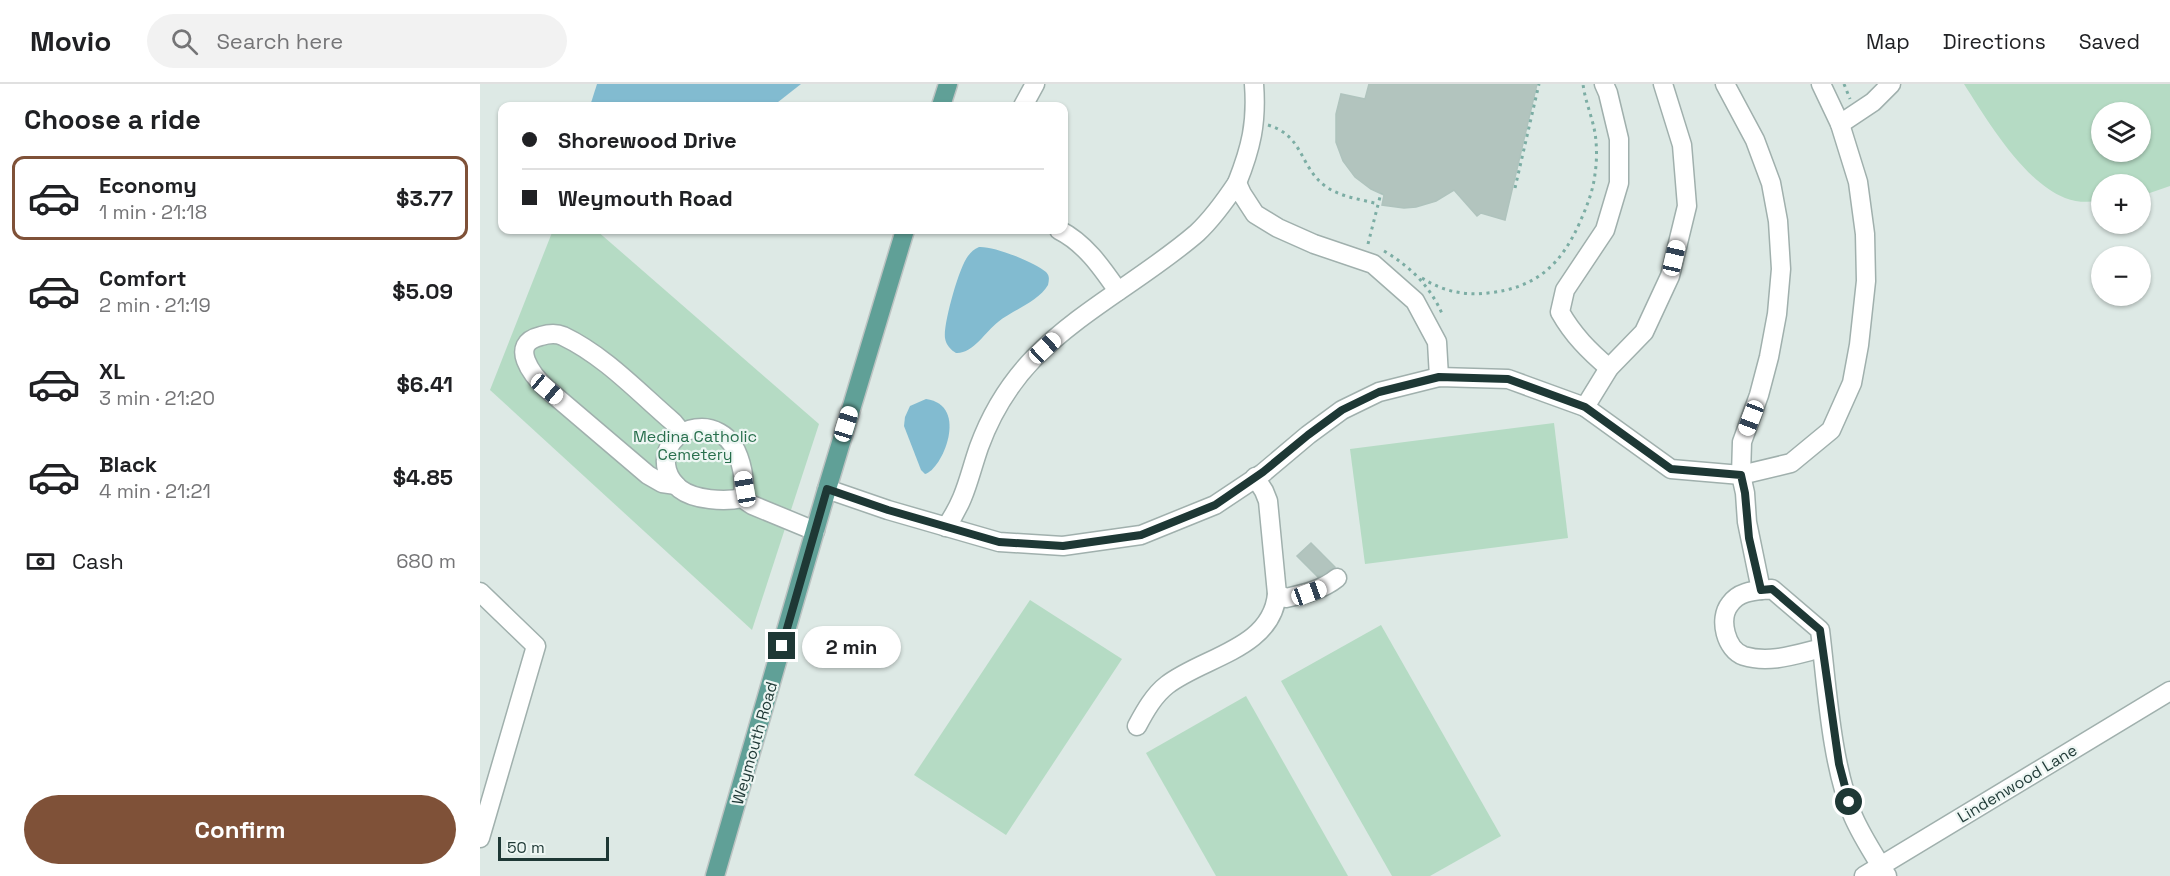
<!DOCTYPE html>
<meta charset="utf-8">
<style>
body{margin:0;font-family:"Space Grotesk",sans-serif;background:#f2f2f2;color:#202124;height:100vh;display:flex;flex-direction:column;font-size:22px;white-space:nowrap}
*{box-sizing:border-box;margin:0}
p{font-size:20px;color:#757577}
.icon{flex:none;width:33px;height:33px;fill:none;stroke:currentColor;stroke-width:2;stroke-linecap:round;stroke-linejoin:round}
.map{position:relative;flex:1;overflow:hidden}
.drawer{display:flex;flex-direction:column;background:#fff;width:480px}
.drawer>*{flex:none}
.hud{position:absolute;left:18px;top:18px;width:570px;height:132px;border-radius:12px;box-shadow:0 2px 4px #0004;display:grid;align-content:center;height:132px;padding:0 24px;background:#fff}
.buttons{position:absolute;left:1611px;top:18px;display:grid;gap:12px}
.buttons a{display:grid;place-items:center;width:60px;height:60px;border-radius:50%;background:#fff;box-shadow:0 2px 4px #0004;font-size:30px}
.scale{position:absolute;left:18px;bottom:15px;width:111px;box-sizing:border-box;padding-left:6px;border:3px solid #1e3835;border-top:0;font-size:16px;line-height:21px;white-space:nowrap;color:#1e3835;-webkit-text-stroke:4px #edf6f3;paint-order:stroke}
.end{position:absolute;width:27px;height:27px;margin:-14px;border:8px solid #1e3835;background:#fff;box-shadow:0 0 0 3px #fff}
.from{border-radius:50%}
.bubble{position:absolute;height:42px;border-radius:21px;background:#fff;box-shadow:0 2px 4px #0004;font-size:20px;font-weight:600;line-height:42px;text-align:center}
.car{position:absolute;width:18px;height:36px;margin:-18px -9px;border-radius:8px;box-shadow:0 0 4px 2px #0007;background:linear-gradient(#fff 24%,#345 0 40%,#fff 0 76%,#345 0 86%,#fff 0)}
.hud b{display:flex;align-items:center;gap:21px;height:57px;font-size:22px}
.hud b+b{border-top:2px solid #e0e0e0}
.hud i{width:15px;height:15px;background:#202124}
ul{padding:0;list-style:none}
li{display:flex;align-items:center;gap:18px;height:84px;margin:0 12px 9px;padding:0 12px;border:3px solid transparent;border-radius:12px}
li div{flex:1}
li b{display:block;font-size:22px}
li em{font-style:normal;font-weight:600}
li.current{border-color:#7f5138}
li>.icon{width:54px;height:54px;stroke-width:1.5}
h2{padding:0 24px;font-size:27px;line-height:72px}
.pay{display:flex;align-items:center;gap:15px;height:66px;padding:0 24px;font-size:22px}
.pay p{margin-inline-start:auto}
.primary-button{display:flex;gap:12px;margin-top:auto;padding:12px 24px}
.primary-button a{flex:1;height:69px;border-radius:36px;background:#7f5138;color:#fff;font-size:24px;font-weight:600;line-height:69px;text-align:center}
header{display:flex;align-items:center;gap:36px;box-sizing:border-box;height:84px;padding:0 30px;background:#fff;border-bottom:2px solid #e0e0e0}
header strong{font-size:28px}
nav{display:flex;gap:33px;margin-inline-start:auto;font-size:21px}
.search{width:420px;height:54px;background:#f2f2f2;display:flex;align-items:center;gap:15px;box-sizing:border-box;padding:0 21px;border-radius:33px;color:#757577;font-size:22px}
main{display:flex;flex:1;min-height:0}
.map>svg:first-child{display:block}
.green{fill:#b5dbc4;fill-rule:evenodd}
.water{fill:#82bbd0}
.building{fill:#b2c4be;stroke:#afc3bd;stroke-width:1.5}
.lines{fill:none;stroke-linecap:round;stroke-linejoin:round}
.minor-casing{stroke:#a0b0ad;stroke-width:21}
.major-casing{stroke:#bcc3c2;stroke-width:21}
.path{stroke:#7cada4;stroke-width:3;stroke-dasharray:3 4.5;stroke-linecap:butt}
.minor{stroke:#fff;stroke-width:18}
.major{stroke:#60a097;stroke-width:18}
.route{stroke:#1e3835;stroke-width:8}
.labels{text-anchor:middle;stroke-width:4.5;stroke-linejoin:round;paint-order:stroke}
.park-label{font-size:16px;fill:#286f4d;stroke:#edf6f3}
.street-label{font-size:16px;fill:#1e3835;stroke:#edf6f3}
</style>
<header>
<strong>Movio</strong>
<div class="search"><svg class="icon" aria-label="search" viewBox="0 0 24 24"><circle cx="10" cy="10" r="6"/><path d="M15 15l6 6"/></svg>Search here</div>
<nav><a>Map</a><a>Directions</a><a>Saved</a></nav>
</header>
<main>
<section class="drawer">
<h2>Choose a ride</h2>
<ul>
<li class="current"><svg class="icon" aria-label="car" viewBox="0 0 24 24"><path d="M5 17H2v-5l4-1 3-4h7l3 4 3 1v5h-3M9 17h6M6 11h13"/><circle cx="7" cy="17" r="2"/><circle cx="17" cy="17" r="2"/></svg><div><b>Economy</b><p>1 min · 21:18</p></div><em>$3.77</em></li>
<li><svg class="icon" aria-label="car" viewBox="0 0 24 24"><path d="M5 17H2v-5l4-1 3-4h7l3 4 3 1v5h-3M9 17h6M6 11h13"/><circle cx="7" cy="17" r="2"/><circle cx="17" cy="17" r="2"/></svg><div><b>Comfort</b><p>2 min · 21:19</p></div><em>$5.09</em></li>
<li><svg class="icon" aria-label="car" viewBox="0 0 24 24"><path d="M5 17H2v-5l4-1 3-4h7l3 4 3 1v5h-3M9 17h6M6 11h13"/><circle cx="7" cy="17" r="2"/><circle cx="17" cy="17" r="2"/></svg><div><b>XL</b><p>3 min · 21:20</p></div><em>$6.41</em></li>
<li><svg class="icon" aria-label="car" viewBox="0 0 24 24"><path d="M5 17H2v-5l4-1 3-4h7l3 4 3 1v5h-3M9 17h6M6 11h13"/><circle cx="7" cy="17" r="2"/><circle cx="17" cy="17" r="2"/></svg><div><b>Black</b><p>4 min · 21:21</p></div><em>$4.85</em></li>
</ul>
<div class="pay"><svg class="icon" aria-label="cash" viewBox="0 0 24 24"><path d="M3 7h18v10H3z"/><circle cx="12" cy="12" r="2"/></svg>Cash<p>680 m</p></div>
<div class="primary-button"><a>Confirm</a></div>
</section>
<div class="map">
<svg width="1690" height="792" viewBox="0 0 1690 792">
<rect width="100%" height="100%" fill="#dde9e5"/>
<g class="green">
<path d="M1484,0H1690V102L1661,112L1660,100H1622L1621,117C1609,118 1597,119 1585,114C1544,98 1507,36 1484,0ZM1660,28V68H1622V28Z"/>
<polygon points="73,146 116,146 339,340 272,546 10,306"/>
<polygon points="1074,339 1088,454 885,480 870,365"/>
<polygon points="550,516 642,575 526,751 434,691"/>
<polygon points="901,541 1021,752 950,792 912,792 801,597"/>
<polygon points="766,612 868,792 736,792 666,669"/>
</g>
<g class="water">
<polygon points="117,0 321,0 293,22 110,22"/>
<path d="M499,163C514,162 554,178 566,188C570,192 569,196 568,201C558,218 533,226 518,238C505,248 493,270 476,269C471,266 466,261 465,254C463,241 479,183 488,172C491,168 494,165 499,163Z"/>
<path d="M446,315C490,321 462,386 445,390L441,386L424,342L425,333L430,322Z"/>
</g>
<g class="building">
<polygon points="889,0 1057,0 1025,136 1001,129 997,132 974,106 956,117 936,123 924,124 902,121 904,111 891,105 875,93 863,77 856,58 856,30 861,10 885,15"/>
<polygon points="831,459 855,483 838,493 817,472"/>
</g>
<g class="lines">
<defs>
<g id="minor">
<path d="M1124,0L1128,9L1139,55V99L1125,146L1085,206L1080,228C1093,251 1109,267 1129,284"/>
<polyline points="1245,0 1275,56 1291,99 1298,137 1301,185 1297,230 1289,273 1279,311 1262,358 1261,391 1265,409 1267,438 1281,506"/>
<polyline points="543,22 555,0"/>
<polyline points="1360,40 1393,18 1411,0"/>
<path d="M757,99C771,64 777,39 774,0"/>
<path d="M579,146C605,159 622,184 638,207"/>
<polyline points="1105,323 1129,284 1164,248 1190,192 1207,122 1202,61 1183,0"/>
<path d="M196,401L182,399L168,391L67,305C53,292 27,260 61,252C68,250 76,249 83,252C125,272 158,308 193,338L202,349"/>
<polyline points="347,405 408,426 519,458 583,462 661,451 735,421 783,389 828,351 862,326 899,308 959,293 1028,295 1105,323 1191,385 1261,391 1311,379 1351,346 1372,299 1379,261 1386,197 1385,150 1378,98 1360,40 1341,0"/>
<path d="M262,414C267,398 261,375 253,361C246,351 234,344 222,344C187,344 173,383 200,405C214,416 245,418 262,414L272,421L335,447"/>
<path d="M466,443C486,414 488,395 499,363C511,330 529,300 554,274C602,225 665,194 717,149C733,134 745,117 757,99L762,110L775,130L798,144L834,160L893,180L935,217L957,258L959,293"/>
<polyline points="0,508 56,562 0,754"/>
<path d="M797,510L806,514C824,510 842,506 857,494"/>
<path d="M1342,564C1317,570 1290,580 1264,572C1246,566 1238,535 1250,520C1260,506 1276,507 1292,505L1340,546C1347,603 1351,679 1373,732C1382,753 1395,772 1407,792"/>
<path d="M657,642C665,627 674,611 687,601C723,573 792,565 797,510L788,417L784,407L775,393"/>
<polyline points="1384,792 1690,607"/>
</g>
<g id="major">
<polyline points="461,22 468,0"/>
<polyline points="235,792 347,405 425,146"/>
</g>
</defs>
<use href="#minor" class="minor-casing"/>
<use href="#major" class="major-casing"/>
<g class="path">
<polyline points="1364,0 1370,15"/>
<path d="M788,41C824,52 819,82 845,102C860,113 880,115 898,120"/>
<polyline points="1035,104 1059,0"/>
<polyline points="888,160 901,109"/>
<path d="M904,167C931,183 951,203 963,232"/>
<path d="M942,194C962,207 985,212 1008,209C1056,204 1081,181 1100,138C1107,122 1113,107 1115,90C1117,77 1117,62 1115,49C1112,32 1105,17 1103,0"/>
</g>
<use href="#minor" class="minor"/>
<use href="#major" class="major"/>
</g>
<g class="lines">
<polyline class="route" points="302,562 347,405 408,426 519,458 583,462 661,451 735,421 783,388 828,351 862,326 899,308 959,293 1028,295 1105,323 1191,385 1261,391 1265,409 1269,454 1281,506 1292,505 1340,546 1359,680 1369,718"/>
</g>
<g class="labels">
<g class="park-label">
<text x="215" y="358">Medina Catholic<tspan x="215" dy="18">Cemetery</tspan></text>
</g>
<g class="street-label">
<text transform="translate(274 659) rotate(-74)" y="6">Weymouth Road</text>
<text transform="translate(1537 699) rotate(-31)" y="6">Lindenwood Lane</text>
</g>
</g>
</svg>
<div class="buttons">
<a><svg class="icon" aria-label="layers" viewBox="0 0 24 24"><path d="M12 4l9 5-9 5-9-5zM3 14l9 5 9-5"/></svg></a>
<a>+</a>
<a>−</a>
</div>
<div class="scale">50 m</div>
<i class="end from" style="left:1369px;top:718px"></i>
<i class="end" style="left:302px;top:562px"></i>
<div class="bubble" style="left:322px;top:542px;width:99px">2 min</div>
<i class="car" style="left:1194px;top:174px;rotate:13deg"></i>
<i class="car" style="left:565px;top:264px;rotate:47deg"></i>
<i class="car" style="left:67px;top:305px;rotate:130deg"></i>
<i class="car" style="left:1271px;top:334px;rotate:201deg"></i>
<i class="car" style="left:366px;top:340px;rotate:17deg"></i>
<i class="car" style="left:265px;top:405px;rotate:350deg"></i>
<i class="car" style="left:829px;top:509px;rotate:70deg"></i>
<div class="hud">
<b><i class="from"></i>Shorewood Drive</b>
<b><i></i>Weymouth Road</b>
</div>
</div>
</main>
